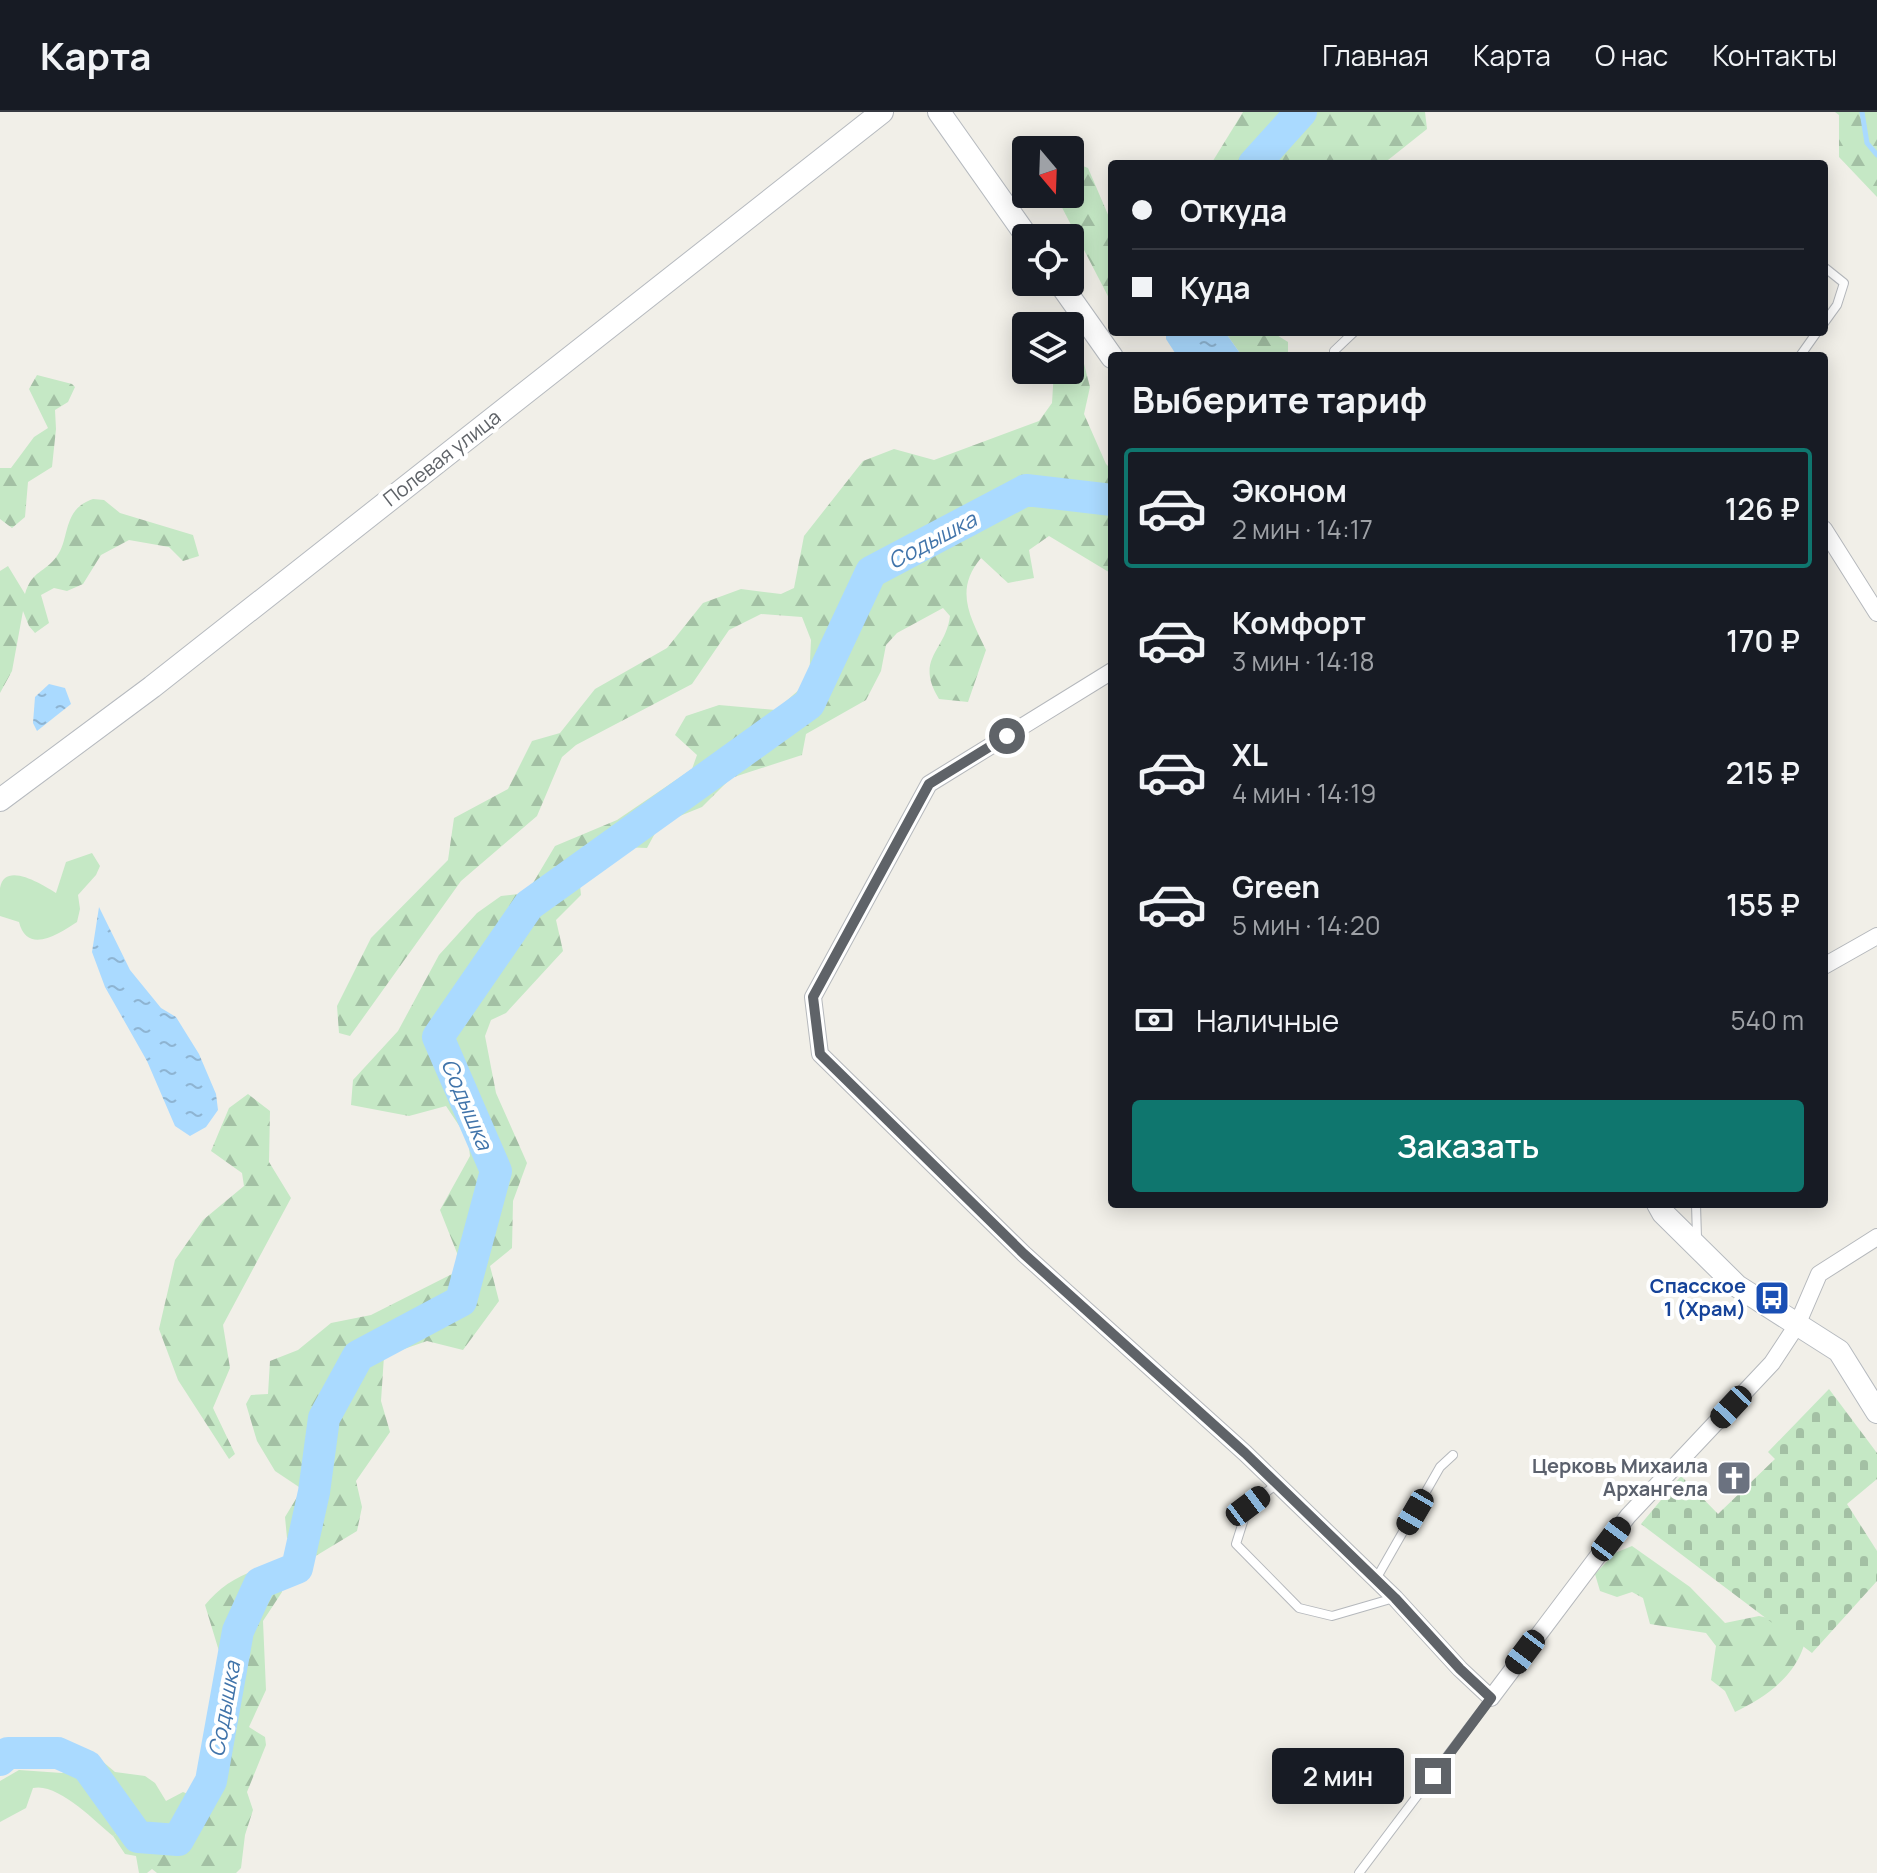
<!DOCTYPE html>
<html lang="ru">
<meta charset="utf-8">
<style>
body{margin:0;font-family:Manrope,sans-serif;background:#242831;color:#f1f3f6;height:100vh;display:flex;flex-direction:column;font-size:30px;white-space:nowrap}
*{box-sizing:border-box;margin:0}
p{font-size:26px;color:#9ea1a6}
.icon{flex:none;width:44px;height:44px;fill:none;stroke:currentColor;stroke-width:2;stroke-linecap:round;stroke-linejoin:round}
.map{position:relative;flex:1;overflow:hidden}
.panel{position:absolute;left:1108px;top:240px;width:720px;height:856px;display:flex;flex-direction:column;background:#171b24;border-radius:8px;box-shadow:0 4px 20px #0003}
.panel>*{flex:none}
.guide{position:absolute;left:1108px;top:48px;width:720px;height:176px;border-radius:8px;box-shadow:0 4px 20px #0003;display:grid;align-content:center;height:176px;padding:0 24px;background:#171b24}
.needle{width:52px;rotate:161deg}
.controls{position:absolute;left:1012px;top:24px;display:grid;gap:16px}
.controls a{display:grid;place-items:center;width:72px;height:72px;border-radius:8px;background:#171b24;box-shadow:0 4px 20px #0003;font-size:40px}
.end{position:absolute;width:36px;height:36px;margin:-18px;border:10px solid #5f6368;background:#fff;box-shadow:0 0 0 4px #fff}
.from{border-radius:50%}
.bubble{position:absolute;height:56px;border-radius:8px;background:#171b24;box-shadow:0 4px 20px #0003;font-size:26px;font-weight:600;line-height:56px;text-align:center}
.car{position:absolute;width:24px;height:48px;margin:-24px -12px;border-radius:10px;box-shadow:0 0 6px 2px #0007;background:linear-gradient(#222 24%,#8ab4d8 0 40%,#222 0 76%,#8ab4d8 0 86%,#222 0)}
.guide b{display:flex;align-items:center;gap:28px;height:76px;font-size:30px}
.guide b+b{border-top:2px solid #363941}
.guide i{width:20px;height:20px;background:#f1f3f6}
ul{padding:0;list-style:none}
li{display:flex;align-items:center;gap:24px;height:120px;margin:0 16px 12px;padding:0 8px;border:4px solid transparent;border-radius:8px}
li div{flex:1}
li b{display:block;font-size:30px}
li em{font-style:normal;font-weight:600}
li.on{border-color:#0f766e}
li>.icon{width:72px;height:72px;stroke-width:1.5}
h2{padding:0 24px;font-size:36px;line-height:96px}
.pay{display:flex;align-items:center;gap:20px;height:88px;padding:0 24px;font-size:30px}
.pay p{margin-inline-start:auto}
.cta{display:flex;gap:16px;margin-top:auto;padding:16px 24px}
.cta a{flex:1;height:92px;border-radius:8px;background:#0f766e;color:#fff;font-size:32px;font-weight:600;line-height:92px;text-align:center}
header{display:flex;align-items:center;gap:48px;box-sizing:border-box;height:112px;padding:0 40px;background:#171b24;border-bottom:2px solid #363941}
header strong{font-size:38px}
nav{display:flex;gap:44px;margin-inline-start:auto;font-size:28px}
.map>svg:first-child{display:block}
.green{fill:#c5e8c5}
.forest{fill:url(#forest-firs)}
.cemetery{fill:url(#cemetery-stones)}
.water{fill:url(#water-ripples)}
.lines{fill:none;stroke-linecap:round;stroke-linejoin:round}
.stream{stroke:#aadaff;stroke-width:5}
.river{stroke:#aadaff;stroke-width:32}
.lane-casing{stroke:#b5b8bc;stroke-width:10}
.street-casing{stroke:#b5b8bc;stroke-width:18}
.secondary-casing{stroke:#b6babf;stroke-width:24}
.lane{stroke:#fff;stroke-width:8}
.street{stroke:#fff;stroke-width:16}
.secondary{stroke:#fff;stroke-width:22}
.route{stroke:#5f6368;stroke-width:10}
.labels{text-anchor:middle;stroke-width:8;stroke-linejoin:round;paint-order:stroke}
.street-label{font-size:20px;fill:#5f6368;stroke:#fff}
.transit-label{font-size:20px;font-weight:bold;fill:#164399;stroke:#fff;text-anchor:end}
.worship-label{font-size:20px;font-weight:bold;fill:#5b616d;stroke:#fff;text-anchor:end}
.water-label{font-size:22px;font-style:italic;fill:#4174aa;stroke:#fff}
</style>
<header>
<strong>Карта</strong>
<nav><a>Главная</a><a>Карта</a><a>О нас</a><a>Контакты</a></nav>
</header>
<div class="map">
<svg width="1877" height="1761" viewBox="0 0 1877 1761">
<defs>
<pattern id="forest-firs" width="22" height="20" patternUnits="userSpaceOnUse" patternTransform="scale(2)"><rect width="22" height="20" fill="#c5e8c5"/><path d="M5 1l3.5 6h-7zM16 11l3.5 6h-7z" fill="#a3c0a4"/></pattern>
<pattern id="cemetery-stones" width="16" height="16" patternUnits="userSpaceOnUse" patternTransform="scale(2)"><rect width="16" height="16" fill="#c5e8c5"/><path d="M2 7V4a2 2 0 0 1 4 0v3zM10 15v-3a2 2 0 0 1 4 0v3z" fill="#a3c0a4"/></pattern>
<pattern id="water-ripples" width="26" height="14" patternUnits="userSpaceOnUse" patternTransform="scale(2)"><rect width="26" height="14" fill="#aadaff"/><path d="M2 4q2-2 4 0t4 0M15 11q2-2 4 0t4 0" fill="none" stroke="#8eb4d2"/></pattern>
</defs>
<rect width="100%" height="100%" fill="#f1efe8"/>
<g class="green">
<path d="M92,741L100,754L96,763L78,783L80,797L77,810C59,822 27,843 19,810L0,804C0,795 0,785 0,776C5,748 44,774 56,781L66,750Z"/>
<path d="M102,1649L115,1660L145,1664L155,1671L166,1689L183,1680L188,1682L194,1694L189,1719L132,1712L113,1724C95,1709 57,1670 33,1676L26,1696L0,1710V1669L19,1658L62,1661Z"/>
</g>
<g class="forest">
<polygon points="1243,0 1425,0 1427,17 1383,52 1211,52"/>
<polygon points="1835,0 1877,0 1877,85 1839,45 1839,3"/>
<polygon points="1070,49 1088,56 1112,112 1112,192 1055,82 1070,82"/>
<polygon points="1225,220 1272,220 1288,230 1288,244 1242,244"/>
<path d="M1070,243L1083,248L1090,275L1084,302L1106,352L1112,358V462L1049,424L1029,438L1034,466L1008,471L981,446C954,478 970,505 986,538L968,590L939,587C914,546 946,539 950,504L943,496L897,521L886,533L881,559L866,588L806,622L802,643L731,666L702,695L660,712L647,736L594,734L579,764L581,783L556,808L563,839L506,901L491,908L485,924L496,981L527,1051L513,1089L512,1136L490,1154L499,1189L463,1238L427,1229L384,1244L381,1289L390,1320L356,1369L362,1395L357,1419L314,1445L287,1426L285,1405L302,1377L275,1359L257,1329L246,1292L251,1283L268,1282L270,1249L298,1238L331,1211L371,1203L456,1160L457,1141L440,1098L470,1044L468,1027L446,994L409,1004L351,993L353,968L398,919L439,843L477,801L501,784L527,781L555,734L617,708L692,657L697,643L675,623L686,604L719,593L776,598L809,569L811,528L802,505L761,502L729,518L692,572L576,633L562,645L537,704L461,769L350,924L339,921L337,894L371,826L448,748L454,706L508,677L532,629L560,621L595,577L667,536L703,491L741,477L781,482L794,476L804,424L863,349L894,337L934,348L1039,309L1052,291L1054,258H1070Z"/>
<polygon points="37,263 72,272 75,275 68,290 55,298 56,317 52,355 28,370 25,405 12,416 0,407 0,356 11,356 34,325 48,316 29,277"/>
<path d="M93,387L104,388L120,401L193,423L199,444L183,449L169,435L129,428L101,443L83,472L67,479L54,476L41,483L49,511L35,521L29,514L23,499L12,559L0,581V459L8,454L25,482C32,458 45,461 57,444C70,427 62,397 93,387Z"/>
<polygon points="248,982 270,999 269,1050 291,1086 223,1213 230,1256 213,1296 235,1342 229,1347 178,1268 159,1217 175,1148 203,1108 244,1074 242,1061 211,1039 229,996"/>
<path d="M1632,1434L1690,1475L1725,1511L1759,1504L1807,1514C1806,1556 1771,1583 1735,1600L1725,1579L1711,1568L1716,1534L1706,1521L1650,1512L1643,1486L1632,1480L1617,1485L1600,1479L1595,1462L1615,1441Z"/>
<path d="M281,1453L282,1480L263,1509L266,1578L249,1615L265,1625L266,1633L247,1680L253,1698L245,1723L241,1756L236,1761H157L152,1757L147,1761H139L136,1744L125,1742L113,1724L131,1712L189,1718L207,1700L225,1670L228,1632L237,1616L226,1609L223,1600L225,1559L205,1493C223,1470 252,1455 281,1453Z"/>
</g>
<polygon class="cemetery" points="1829,1277 1877,1341 1877,1367 1847,1392 1877,1439 1877,1469 1812,1541 1641,1412 1681,1364 1718,1402 1775,1347 1768,1340"/>
<g class="water">
<polygon points="1166,220 1225,220 1242,244 1177,244 1166,227"/>
<polygon points="49,572 65,576 71,592 37,619 33,611 35,585"/>
<polygon points="99,795 130,858 161,896 176,905 199,942 216,982 218,998 206,1015 190,1024 175,1014 147,949 105,875 92,840"/>
</g>
<g class="lines">
<polyline class="stream" points="1862,0 1867,31 1877,43"/>
<g class="river">
<polyline points="1254,52 1301,0"/>
<polyline points="0,1648 8,1641 58,1641 87,1654 138,1725 178,1728 211,1669 238,1519 260,1471 297,1456 314,1380 324,1306 358,1244 461,1189 496,1059 438,925 529,793 809,592 871,460 1026,378 1112,388"/>
</g>
<defs>
<g id="lane">
<polyline points="1824,155 1844,171 1837,193 1824,211"/>
<polyline points="1334,244 1334,239 1354,220"/>
<polyline points="1800,244 1817,220"/>
<polyline points="1696,1092 1697,1126"/>
<polyline points="1277,1372 1248,1394 1236,1432 1299,1496 1332,1504 1394,1486"/>
<polyline points="1376,1467 1440,1355 1453,1343"/>
<polyline points="1359,1761 1491,1586"/>
</g>
<g id="street">
<polyline points="1824,417 1877,501"/>
<polyline points="1112,559 929,672 813,885 820,942 1024,1142 1245,1341 1395,1486 1460,1557 1491,1586 1628,1404 1772,1251 1797,1213 1819,1162 1877,1125"/>
<polyline points="1824,854 1877,824"/>
</g>
<g id="secondary">
<polyline points="939,0 1028,126"/>
<polyline points="1059,170 1112,245"/>
<polyline points="0,688 152,575 882,0"/>
<polyline points="1658,1092 1663,1101 1737,1174 1839,1239 1877,1300"/>
</g>
</defs>
<use href="#lane" class="lane-casing"/>
<use href="#street" class="street-casing"/>
<use href="#secondary" class="secondary-casing"/>
<use href="#lane" class="lane"/>
<use href="#street" class="street"/>
<use href="#secondary" class="secondary"/>
</g>
<g class="lines">
<polyline class="route" points="1007,624 929,672 813,885 820,942 1024,1142 1245,1341 1395,1486 1460,1557 1491,1586 1433,1664"/>
</g>
<defs>
<symbol id="bus-square" viewBox="-11 -11 22 22"><rect x="-9" y="-9" width="18" height="18" rx="4" fill="#1a4fb4" stroke="#fff"/><path d="M-5-6H5V4H4V6H2V4H-2V6H-4V4H-5ZM-3.5-4V0h7V-4ZM-3.5 1.2v1.5H-2V1.2ZM2 1.2v1.5H3.5V1.2Z" fill="#fff"/></symbol>
<symbol id="church-square" viewBox="-11 -11 22 22"><rect x="-9" y="-9" width="18" height="18" rx="4" fill="#6b7280" stroke="#fff"/><path d="M-1.2-6h2.4v3.5h3.3v2.4h-3.3V6h-2.4V-.1h-3.3v-2.4h3.3Z" fill="#fff"/></symbol>
</defs>
<g fill-rule="evenodd">
<use href="#bus-square" x="1752" y="1166" width="40" height="40"/>
<use href="#church-square" x="1714" y="1346" width="40" height="40"/>
</g>
<g class="labels">
<g class="street-label">
<text transform="translate(442 346) rotate(-38)" y="7">Полевая улица</text>
</g>
<g class="transit-label">
<text x="1746" y="1181">Спасское<tspan x="1746" dy="23">1 (Храм)</tspan></text>
</g>
<g class="worship-label">
<text x="1708" y="1361">Церковь Михаила<tspan x="1708" dy="23">Архангела</tspan></text>
</g>
<g class="water-label">
<text transform="translate(932 428) rotate(-28)" y="8">Содышка</text>
<text transform="translate(467 992) rotate(67)" y="8">Содышка</text>
<text transform="translate(224 1597) rotate(-80)" y="8">Содышка</text>
</g>
</g>
</svg>
<div class="controls">
<a><svg class="needle" viewBox="-14 -14 28 28"><path d="M0-13l5 13h-10z" fill="#e53935"/><path d="M0 13l5-13h-10z" fill="#9ea1a6"/></svg></a>
<a><svg class="icon" aria-label="locate" viewBox="0 0 24 24"><circle cx="12" cy="12" r="6"/><path d="M12 2v4M12 18v4M2 12h4M18 12h4"/></svg></a>
<a><svg class="icon" aria-label="layers" viewBox="0 0 24 24"><path d="M12 4l9 5-9 5-9-5zM3 14l9 5 9-5"/></svg></a>
</div>
<i class="end from" style="left:1007px;top:624px"></i>
<i class="end" style="left:1433px;top:1664px"></i>
<div class="bubble" style="left:1272px;top:1636px;width:132px">2 мин</div>
<i class="car" style="left:1731px;top:1295px;rotate:223deg"></i>
<i class="car" style="left:1248px;top:1394px;rotate:53deg"></i>
<i class="car" style="left:1415px;top:1400px;rotate:210deg"></i>
<i class="car" style="left:1611px;top:1427px;rotate:37deg"></i>
<i class="car" style="left:1525px;top:1540px;rotate:217deg"></i>
<div class="guide">
<b><i class="from"></i>Откуда</b>
<b><i></i>Куда</b>
</div>
<section class="panel">
<h2>Выберите тариф</h2>
<ul>
<li class="on"><svg class="icon" aria-label="car" viewBox="0 0 24 24"><path d="M5 17H2v-5l4-1 3-4h7l3 4 3 1v5h-3M9 17h6M6 11h13"/><circle cx="7" cy="17" r="2"/><circle cx="17" cy="17" r="2"/></svg><div><b>Эконом</b><p>2 мин · 14:17</p></div><em>126 ₽</em></li>
<li><svg class="icon" aria-label="car" viewBox="0 0 24 24"><path d="M5 17H2v-5l4-1 3-4h7l3 4 3 1v5h-3M9 17h6M6 11h13"/><circle cx="7" cy="17" r="2"/><circle cx="17" cy="17" r="2"/></svg><div><b>Комфорт</b><p>3 мин · 14:18</p></div><em>170 ₽</em></li>
<li><svg class="icon" aria-label="car" viewBox="0 0 24 24"><path d="M5 17H2v-5l4-1 3-4h7l3 4 3 1v5h-3M9 17h6M6 11h13"/><circle cx="7" cy="17" r="2"/><circle cx="17" cy="17" r="2"/></svg><div><b>XL</b><p>4 мин · 14:19</p></div><em>215 ₽</em></li>
<li><svg class="icon" aria-label="car" viewBox="0 0 24 24"><path d="M5 17H2v-5l4-1 3-4h7l3 4 3 1v5h-3M9 17h6M6 11h13"/><circle cx="7" cy="17" r="2"/><circle cx="17" cy="17" r="2"/></svg><div><b>Green</b><p>5 мин · 14:20</p></div><em>155 ₽</em></li>
</ul>
<div class="pay"><svg class="icon" aria-label="cash" viewBox="0 0 24 24"><path d="M3 7h18v10H3z"/><circle cx="12" cy="12" r="2"/></svg>Наличные<p>540 m</p></div>
<div class="cta"><a>Заказать</a></div>
</section>
</div>
